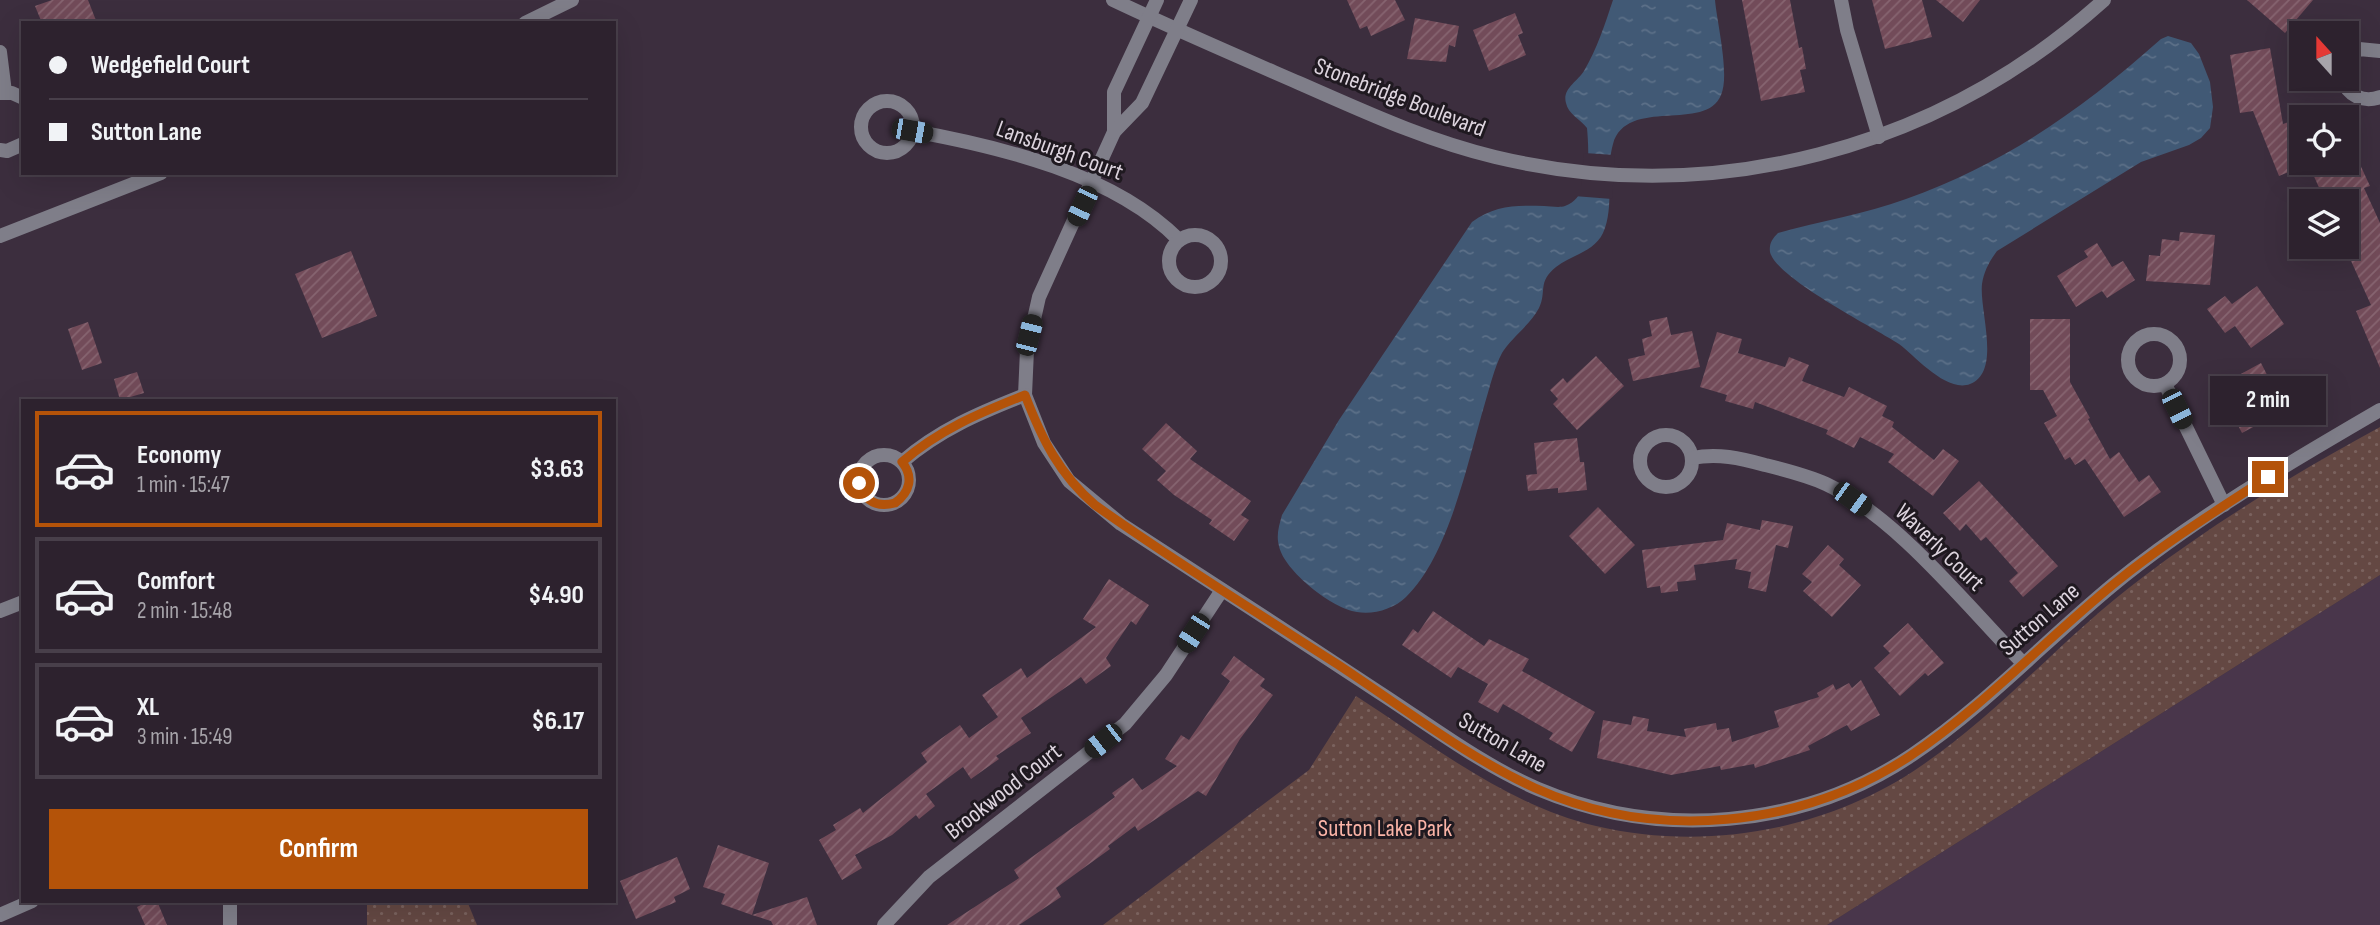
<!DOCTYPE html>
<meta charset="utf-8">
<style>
body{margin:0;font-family:"Sofia Sans Condensed",sans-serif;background:#352a36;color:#f1f3f6;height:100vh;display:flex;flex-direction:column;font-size:26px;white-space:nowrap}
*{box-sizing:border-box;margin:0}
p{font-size:23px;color:#a7a4aa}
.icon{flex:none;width:38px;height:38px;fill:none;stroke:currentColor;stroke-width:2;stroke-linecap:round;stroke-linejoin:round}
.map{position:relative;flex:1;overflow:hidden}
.side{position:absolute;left:21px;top:399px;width:595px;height:504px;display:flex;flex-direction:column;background:#2d222e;border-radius:0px;box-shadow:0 7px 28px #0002,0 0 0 2px #483f4a}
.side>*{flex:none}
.top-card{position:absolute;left:21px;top:21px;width:595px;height:154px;border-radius:0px;box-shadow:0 7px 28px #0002,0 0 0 2px #483f4a;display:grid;align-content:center;height:154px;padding:0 28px;background:#2d222e}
.needle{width:46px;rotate:339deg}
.controls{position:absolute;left:2289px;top:21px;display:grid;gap:14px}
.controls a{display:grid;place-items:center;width:70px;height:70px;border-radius:0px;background:#2d222e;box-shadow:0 7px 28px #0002,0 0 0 2px #483f4a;font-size:35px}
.end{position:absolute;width:32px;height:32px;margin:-16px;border:9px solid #b45309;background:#fff;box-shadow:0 0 0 4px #fff}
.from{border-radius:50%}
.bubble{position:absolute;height:49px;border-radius:0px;background:#2d222e;box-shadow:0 7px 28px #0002,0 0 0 2px #483f4a;font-size:23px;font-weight:700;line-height:49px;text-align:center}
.car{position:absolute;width:21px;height:42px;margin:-21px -10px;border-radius:9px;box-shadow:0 0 5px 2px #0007;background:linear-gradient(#222 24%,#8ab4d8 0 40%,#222 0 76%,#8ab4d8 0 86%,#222 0)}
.top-card b{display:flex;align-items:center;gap:24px;height:66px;font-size:26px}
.top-card b+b{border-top:2px solid #483f4a}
.top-card i{width:18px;height:18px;background:#f1f3f6}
ul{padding:12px 0 0;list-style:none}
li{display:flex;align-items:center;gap:21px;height:116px;margin:0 14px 10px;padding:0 14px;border:4px solid #483f4a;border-radius:0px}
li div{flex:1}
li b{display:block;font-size:26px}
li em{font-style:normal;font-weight:700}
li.active{border-color:#b45309}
li>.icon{width:63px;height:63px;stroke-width:1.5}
.cta{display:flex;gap:14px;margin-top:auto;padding:14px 28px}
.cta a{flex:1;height:80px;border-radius:0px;background:#b45309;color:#fff;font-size:28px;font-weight:700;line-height:80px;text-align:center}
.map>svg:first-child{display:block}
.built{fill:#49364b}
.park{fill:url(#park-dots)}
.water{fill:url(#water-ripples)}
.pier{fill:#3c2e3e}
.building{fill:url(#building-hatch)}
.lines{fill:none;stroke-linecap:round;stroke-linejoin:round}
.minor{stroke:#7f7e89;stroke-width:14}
.route{stroke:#b45309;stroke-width:9}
.labels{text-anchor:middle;stroke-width:6;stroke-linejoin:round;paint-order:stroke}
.street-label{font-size:24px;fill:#ddd4de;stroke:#1f1920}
.park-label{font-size:24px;fill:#fbb4a7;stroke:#1f1920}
</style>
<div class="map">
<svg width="2380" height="925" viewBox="0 0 2380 925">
<defs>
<pattern id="park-dots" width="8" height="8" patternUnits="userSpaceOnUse" patternTransform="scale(1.75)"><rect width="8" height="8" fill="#644843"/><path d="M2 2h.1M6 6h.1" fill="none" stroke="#7a625e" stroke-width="1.8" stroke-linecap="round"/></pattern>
<pattern id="water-ripples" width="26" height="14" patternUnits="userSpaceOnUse" patternTransform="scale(1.75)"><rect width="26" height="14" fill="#415975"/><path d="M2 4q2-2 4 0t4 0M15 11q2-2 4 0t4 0" fill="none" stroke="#5c7088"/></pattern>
<pattern id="building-hatch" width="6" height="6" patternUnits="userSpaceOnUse" patternTransform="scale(1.75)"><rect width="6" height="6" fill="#724b59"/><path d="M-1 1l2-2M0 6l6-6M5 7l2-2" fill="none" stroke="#866470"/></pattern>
</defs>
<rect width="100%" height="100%" fill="#3c2e3e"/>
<polygon class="built" points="2380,575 2380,925 1827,925"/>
<g class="park">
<path d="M2380,427V575L1827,925H1103L1309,770L1356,696C1432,745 1507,805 1596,826C1706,852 1828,830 1921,766C2001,712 2065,635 2143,577C2217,521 2299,471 2380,427Z"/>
<polygon points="367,901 467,901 477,925 367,925"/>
</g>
<g class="water">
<path d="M1613,0H1715C1717,23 1730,75 1721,95C1706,133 1627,96 1613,144C1605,172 1615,206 1603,233C1594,252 1571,255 1556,267C1537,282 1547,292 1539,308C1530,325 1512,337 1502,353C1494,368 1490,387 1485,403C1468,460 1449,556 1406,597C1394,609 1373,615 1357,612C1333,609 1284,571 1279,546C1276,535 1279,526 1282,515L1339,420L1472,222C1495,205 1516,205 1544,206C1550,206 1559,208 1565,206C1592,197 1589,150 1587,128C1580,119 1568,114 1566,103C1562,89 1577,82 1584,71C1597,49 1605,24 1613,0Z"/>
<path d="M2168,36L2191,43L2199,54L2210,82L2213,107L2210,128L2201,138L2189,145L2141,162L1997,251C1989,262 1984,271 1982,284C1979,310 2002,372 1970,384C1947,393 1916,357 1899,344C1873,327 1776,278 1770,252C1769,244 1772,239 1778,233C1820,221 1865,214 1906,199C2008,162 2081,110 2161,39Z"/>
</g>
<polygon class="pier" points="1584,153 1615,155 1612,199 1574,196 1581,186"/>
<g class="building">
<polygon points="52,0 88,0 97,23 42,23 35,6"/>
<polygon points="1347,0 1395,0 1405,20 1371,36 1367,26 1360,29"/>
<polygon points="1742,0 1790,0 1799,48 1802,47 1806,69 1800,70 1805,92 1761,101"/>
<polygon points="1872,0 1922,0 1932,37 1885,49"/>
<polygon points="1936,0 1980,0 1963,22"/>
<polygon points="2247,0 2313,0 2285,33"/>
<polygon points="1515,13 1523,33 1518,35 1526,55 1489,71 1473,30"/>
<polygon points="1415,18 1459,26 1455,47 1449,45 1446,62 1407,59"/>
<polygon points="2270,48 2283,124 2297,119 2301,129 2301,167 2279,176 2253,111 2240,113 2230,55"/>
<polygon points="2357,158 2370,186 2364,188 2380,223 2380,368 2356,311 2371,305 2347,252 2347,201 2325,201 2308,163 2348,163"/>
<polygon points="2180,232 2215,235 2210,285 2146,281 2149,255 2160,256 2162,239 2179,241"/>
<polygon points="2097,243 2112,267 2123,261 2135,280 2107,298 2102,291 2076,307 2057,276 2088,257 2084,251"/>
<polygon points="351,251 377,316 322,338 295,274"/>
<polygon points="2257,286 2284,324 2251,348 2235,326 2225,333 2207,309 2225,296 2232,304"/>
<polygon points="1667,317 1671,335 1692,331 1700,367 1633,381 1628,359 1645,355 1642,339 1652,336 1649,321"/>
<polygon points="2030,319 2070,319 2070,382 2090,418 2088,419 2110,459 2119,452 2139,482 2149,475 2161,492 2124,517 2085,459 2075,465 2070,457 2065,460 2044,423 2057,416 2043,390 2030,390"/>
<polygon points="88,322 102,363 82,370 68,329"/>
<polygon points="1717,332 1742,339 1738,353 1785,367 1789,357 1809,365 1802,381 1844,397 1849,387 1887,406 1882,416 1894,422 1892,427 1934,460 1943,449 1959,461 1933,496 1888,462 1894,454 1860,437 1854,448 1826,434 1828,430 1755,402 1753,409 1725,401 1727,395 1700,387"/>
<polygon points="1596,356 1624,386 1577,430 1553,404 1558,399 1550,390 1563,378 1567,383"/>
<polygon points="2261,363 2285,410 2242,433 2232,414 2242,409 2228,381"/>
<polygon points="137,372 144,393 120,400 114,379"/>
<polygon points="1166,423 1197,451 1190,459 1251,501 1241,515 1249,520 1234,541 1209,524 1212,520 1174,495 1157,480 1166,471 1142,449"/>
<polygon points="1577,438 1580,462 1584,462 1587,490 1558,493 1558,488 1528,491 1526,475 1537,474 1534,443"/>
<polygon points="1979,481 2058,566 2023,597 2009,581 2018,573 1986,537 1981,541 1966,524 1960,531 1943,513"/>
<polygon points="1598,507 1635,545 1605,574 1569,536"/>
<polygon points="1762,520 1793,526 1788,548 1776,545 1766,592 1748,588 1751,572 1735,569 1737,559 1694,565 1696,580 1677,582 1678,591 1661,593 1660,586 1647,588 1642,550 1723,540 1727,523 1760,530"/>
<polygon points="1828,545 1844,559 1839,565 1861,585 1832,617 1803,591 1812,582 1802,574"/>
<polygon points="1109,579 1149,605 1136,625 1131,621 1106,658 1111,666 1086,684 1081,677 1021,718 1031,733 996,756 999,759 971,779 963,767 926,794 935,806 919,819 916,815 892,835 855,855 862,868 842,880 819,840 836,830 833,825 860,808 863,813 927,762 921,753 960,725 969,738 998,717 982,695 1021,668 1027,678 1096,627 1083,619"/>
<polygon points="1433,611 1484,646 1489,639 1529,659 1522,671 1595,712 1572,752 1549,739 1553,733 1503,704 1498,713 1478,702 1488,684 1458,667 1451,678 1402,645 1413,629 1418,633"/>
<polygon points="1908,623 1944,663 1928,676 1925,673 1900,696 1874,668 1890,653 1883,646"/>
<polygon points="1234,656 1265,679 1260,686 1273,695 1240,739 1206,796 1198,791 1138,831 1135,826 1108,846 1110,849 1056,888 1061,897 1019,925 947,925 1019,878 1014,870 1115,797 1112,793 1133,778 1142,790 1177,766 1165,759 1181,735 1189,740 1230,681 1221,674"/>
<polygon points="1861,680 1880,715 1851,731 1847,725 1808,746 1810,750 1755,768 1754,764 1721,770 1720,766 1671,775 1597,758 1603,720 1631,725 1633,716 1649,719 1647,731 1686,737 1684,729 1716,723 1717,730 1729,728 1732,742 1779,727 1774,711 1819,697 1817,693 1833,684 1836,690 1849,683 1852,688"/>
<polygon points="718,845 769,863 752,915 721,904 725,894 703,887"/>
<polygon points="677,857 690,889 674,897 676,902 636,919 620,881"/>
<polygon points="807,897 817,925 773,925 771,921 752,915"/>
<polygon points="149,901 157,901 167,925 145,925 137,907"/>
</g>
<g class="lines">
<g class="minor">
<path d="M1113,0C1174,29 1237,56 1299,83C1363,111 1427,141 1495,157C1714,209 1937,150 2104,0"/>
<path d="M1157,0L1114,92V132L1039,297L1027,350L1025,395L1044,443L1069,481L1121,524C1207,580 1294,636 1380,693C1431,726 1482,765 1538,789C1659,840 1802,829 1912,755C1985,706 2047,639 2114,584C2196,517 2289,463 2380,410"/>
<polyline points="1841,0 1847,30 1879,137"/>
<polyline points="525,23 572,0"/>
<polyline points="0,52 5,92"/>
<polyline points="2347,60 2359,49 2380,51"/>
<path d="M2343,79C2347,96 2364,103 2380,97"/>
<polyline points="0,93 12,93 23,98"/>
<circle cx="887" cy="127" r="26"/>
<path d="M913,131C1001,147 1114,174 1179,240"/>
<polyline points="1114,132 1142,103 1191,0"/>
<polyline points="0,150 7,151 23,144"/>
<circle cx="1195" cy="261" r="26"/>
<polyline points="0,236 161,173"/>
<circle cx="2154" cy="360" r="26"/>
<polyline points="2165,384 2224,505"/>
<circle cx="1666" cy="461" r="26"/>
<circle cx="884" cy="480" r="25"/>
<path d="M1692,458C1718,453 1740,458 1765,465C1785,470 1806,475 1826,484C1897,517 1967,606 2022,662"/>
<path d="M902,462C939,430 979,413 1025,395"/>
<polyline points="0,611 23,602"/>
<polyline points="230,901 230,925"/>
<polyline points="0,915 32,901"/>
<polyline points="884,925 929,877 1125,724 1166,675 1222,590"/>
</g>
</g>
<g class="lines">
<path class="route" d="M859,483C865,501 876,508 895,503C910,492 914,477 902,462C939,430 979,413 1025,395C1042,439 1059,474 1095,505C1174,561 1256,612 1337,664C1401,706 1465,756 1535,788C1655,842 1801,828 1910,756C1982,708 2047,638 2115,583C2163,544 2216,511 2268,477"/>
</g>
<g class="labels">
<g class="street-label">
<text transform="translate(1400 97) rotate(21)" y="8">Stonebridge Boulevard</text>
<text transform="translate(1060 150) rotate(20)" y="8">Lansburgh Court</text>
<text transform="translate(1940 547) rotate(44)" y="8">Waverly Court</text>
<text transform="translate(2039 619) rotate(-41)" y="8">Sutton Lane</text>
<text transform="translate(1503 742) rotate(30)" y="8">Sutton Lane</text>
<text transform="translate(1003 791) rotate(-38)" y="8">Brookwood Court</text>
</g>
<g class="park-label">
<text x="1385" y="836">Sutton Lake Park</text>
</g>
</g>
</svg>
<div class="controls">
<a><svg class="needle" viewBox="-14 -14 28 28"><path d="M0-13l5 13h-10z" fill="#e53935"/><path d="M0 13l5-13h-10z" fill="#a7a4aa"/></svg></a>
<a><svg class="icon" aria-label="locate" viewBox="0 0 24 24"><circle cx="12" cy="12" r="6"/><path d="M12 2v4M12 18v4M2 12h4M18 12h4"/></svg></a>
<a><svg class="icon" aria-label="layers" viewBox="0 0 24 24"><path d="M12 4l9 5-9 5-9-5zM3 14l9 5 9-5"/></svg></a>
</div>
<i class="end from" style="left:859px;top:483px"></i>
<i class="end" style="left:2268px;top:477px"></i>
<div class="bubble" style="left:2210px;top:376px;width:116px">2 min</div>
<i class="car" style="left:912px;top:131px;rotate:100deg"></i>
<i class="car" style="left:1082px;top:206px;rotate:205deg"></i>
<i class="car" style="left:1029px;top:335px;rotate:14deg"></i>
<i class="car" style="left:2177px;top:409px;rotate:154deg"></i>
<i class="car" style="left:1852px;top:499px;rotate:126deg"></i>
<i class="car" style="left:1193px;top:633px;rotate:213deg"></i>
<i class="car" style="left:1103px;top:741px;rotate:232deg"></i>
<div class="top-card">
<b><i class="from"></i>Wedgefield Court</b>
<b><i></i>Sutton Lane</b>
</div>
<section class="side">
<ul>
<li class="active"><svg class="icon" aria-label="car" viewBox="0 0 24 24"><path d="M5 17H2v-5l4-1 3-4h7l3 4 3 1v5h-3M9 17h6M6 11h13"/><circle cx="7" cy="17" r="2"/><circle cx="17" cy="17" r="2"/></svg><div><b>Economy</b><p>1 min · 15:47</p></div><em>$3.63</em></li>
<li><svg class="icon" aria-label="car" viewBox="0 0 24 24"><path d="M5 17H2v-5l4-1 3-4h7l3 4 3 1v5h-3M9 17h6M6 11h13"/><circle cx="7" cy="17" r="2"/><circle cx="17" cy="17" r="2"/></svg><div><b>Comfort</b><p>2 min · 15:48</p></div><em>$4.90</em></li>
<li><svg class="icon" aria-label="car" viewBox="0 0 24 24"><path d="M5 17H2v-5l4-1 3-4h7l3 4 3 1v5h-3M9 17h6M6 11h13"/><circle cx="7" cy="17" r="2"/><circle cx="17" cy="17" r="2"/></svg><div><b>XL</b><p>3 min · 15:49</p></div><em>$6.17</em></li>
</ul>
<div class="cta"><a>Confirm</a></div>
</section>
</div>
